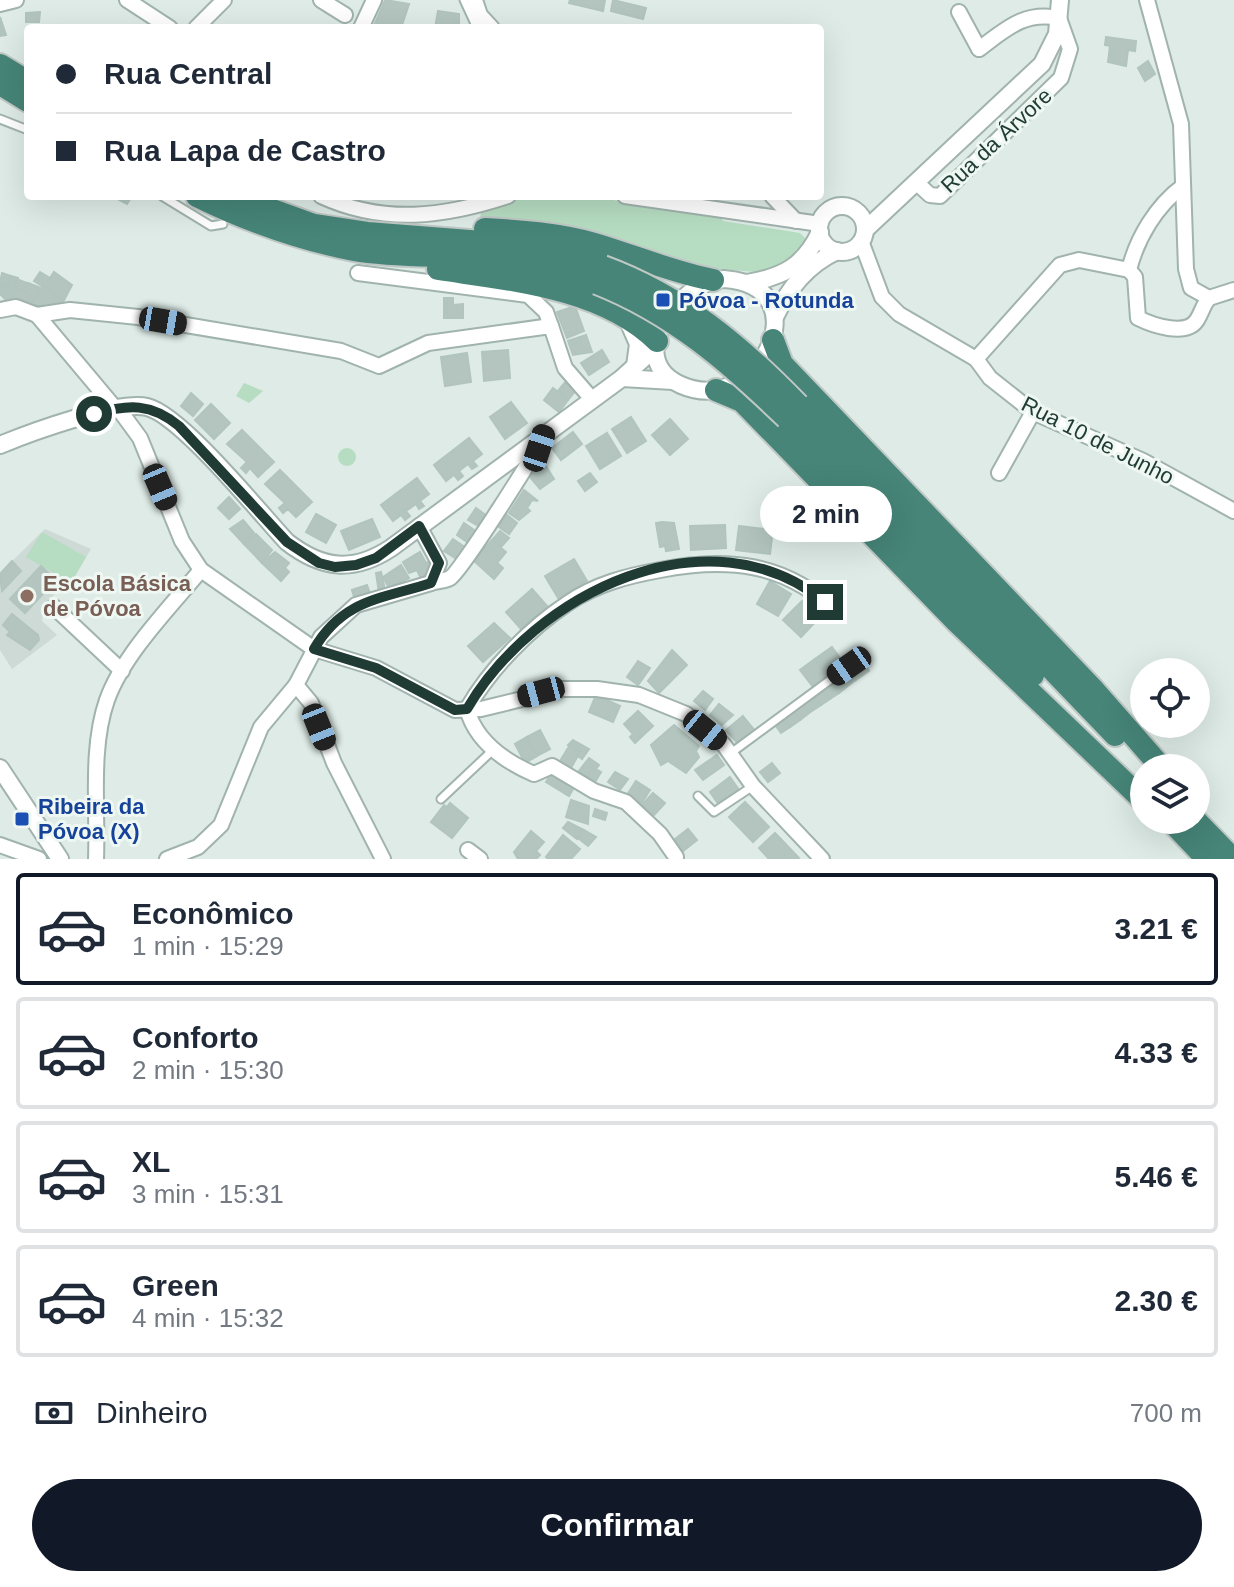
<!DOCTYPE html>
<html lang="pt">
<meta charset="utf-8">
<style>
body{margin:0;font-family:Arial,sans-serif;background:#f6f6f7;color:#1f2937;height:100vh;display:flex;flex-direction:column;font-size:30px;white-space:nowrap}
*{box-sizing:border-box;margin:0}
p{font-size:26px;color:#747a83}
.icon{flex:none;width:44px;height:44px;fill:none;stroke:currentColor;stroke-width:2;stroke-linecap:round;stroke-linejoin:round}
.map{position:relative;height:859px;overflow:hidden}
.drawer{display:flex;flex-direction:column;background:#fff;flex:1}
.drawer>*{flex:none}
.guide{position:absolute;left:24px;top:24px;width:800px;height:176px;border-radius:8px;box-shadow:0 8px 32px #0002;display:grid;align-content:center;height:176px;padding:0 32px;background:#fff}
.fabs{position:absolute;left:1130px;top:658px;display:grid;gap:16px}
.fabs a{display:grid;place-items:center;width:80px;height:80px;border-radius:50%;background:#fff;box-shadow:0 8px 32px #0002;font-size:40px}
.end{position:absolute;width:36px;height:36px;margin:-18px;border:10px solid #1f3b34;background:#fff;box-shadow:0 0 0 4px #fff}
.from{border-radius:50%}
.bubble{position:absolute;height:56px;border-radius:28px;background:#fff;box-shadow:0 8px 32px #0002;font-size:26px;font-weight:600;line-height:56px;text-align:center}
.car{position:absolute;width:24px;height:48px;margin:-24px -12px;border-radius:10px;box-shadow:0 0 6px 2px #0007;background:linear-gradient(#222 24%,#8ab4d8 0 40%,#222 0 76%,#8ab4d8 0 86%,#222 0)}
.guide b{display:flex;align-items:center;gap:28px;height:76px;font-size:30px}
.guide b+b{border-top:2px solid #e0e1e3}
.guide i{width:20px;height:20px;background:#1f2937}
ul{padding:14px 0 0;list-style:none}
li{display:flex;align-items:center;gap:24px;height:112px;margin:0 16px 12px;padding:0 16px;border:4px solid #e0e1e3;border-radius:8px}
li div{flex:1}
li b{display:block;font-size:30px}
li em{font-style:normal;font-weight:600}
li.current{border-color:#111827}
li>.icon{width:72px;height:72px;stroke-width:1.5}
.pay{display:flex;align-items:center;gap:20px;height:88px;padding:0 32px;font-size:30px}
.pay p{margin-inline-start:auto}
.action{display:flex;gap:16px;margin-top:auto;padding:16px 32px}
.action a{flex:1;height:92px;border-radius:48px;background:#111827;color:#fff;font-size:32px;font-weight:600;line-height:92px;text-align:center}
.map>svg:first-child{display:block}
.built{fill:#cddad5}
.green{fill:#b6ddc2}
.building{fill:#b4c5bf;stroke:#b1c4bd;stroke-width:2}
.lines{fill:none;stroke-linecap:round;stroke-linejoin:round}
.service-casing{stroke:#a1b3ad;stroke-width:11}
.minor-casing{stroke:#a1b3ad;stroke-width:18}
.tertiary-casing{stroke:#a1b3ad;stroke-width:20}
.trunk-casing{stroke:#c0c8c6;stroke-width:26}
.service{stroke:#fff;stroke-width:7}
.minor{stroke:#fff;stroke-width:14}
.tertiary{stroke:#fff;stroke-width:16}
.trunk{stroke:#468578;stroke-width:22}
.trunk-bridge-casing{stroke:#c0c8c6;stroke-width:26;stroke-linecap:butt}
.trunk-bridge{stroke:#468578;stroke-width:22}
.route{stroke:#1f3b34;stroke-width:10}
.transit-dot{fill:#1a4fb4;stroke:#eff7f3;stroke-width:3}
.education-dot{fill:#8d6e63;stroke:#eff7f3;stroke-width:3}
.labels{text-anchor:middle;stroke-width:6;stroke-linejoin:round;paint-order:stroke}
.street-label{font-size:22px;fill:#1f3b34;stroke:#eff7f3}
.transit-label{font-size:22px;font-weight:bold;fill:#164399;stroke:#eff7f3;text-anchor:start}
.education-label{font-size:22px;font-weight:bold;fill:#785e54;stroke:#eff7f3;text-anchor:start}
</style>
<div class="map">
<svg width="1234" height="859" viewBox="0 0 1234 859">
<rect width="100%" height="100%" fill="#deebe6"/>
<polygon class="built" points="45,529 91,549 71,583 66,580 44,607 42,621 57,635 12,669 0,650 0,573"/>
<g class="green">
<polygon points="526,196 587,196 721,217 723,221 800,233 806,239 801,251 784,265 755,272 696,267 480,222 481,210"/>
<polygon points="244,383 263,391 249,403 236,396"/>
<circle cx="347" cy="457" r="9"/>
<polygon points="42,532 86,557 71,583 26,557"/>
</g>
<g class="building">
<polygon points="385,0 409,4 401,28 373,28"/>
<polygon points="570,0 605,0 603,11 569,3"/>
<polygon points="613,0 646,8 643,19 611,11"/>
<polygon points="438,11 459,14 459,28 435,28"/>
<polygon points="40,12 39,22 26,22 26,13"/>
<polygon points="0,17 6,35 0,36"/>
<polygon points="1106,37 1136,41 1135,51 1128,50 1126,66 1108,62 1110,46 1105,45"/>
<polygon points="1148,61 1155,74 1145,81 1138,68"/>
<polygon points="112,196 132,196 127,204"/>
<polygon points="40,272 50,278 54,272 72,285 64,300 34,281"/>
<polygon points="2,273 11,276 7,286 0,283"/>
<polygon points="11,276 18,278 14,289 7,286"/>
<polygon points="19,280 27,283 23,291 16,288"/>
<polygon points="28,283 41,288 35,298 23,291"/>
<polygon points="0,284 14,289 7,301 0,294"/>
<polygon points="43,285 64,300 61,307 44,310 31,306"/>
<polygon points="16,289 34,297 30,307 10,299"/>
<polygon points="444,298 453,298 453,305 463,304 463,318 444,318"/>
<polygon points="575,306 584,331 567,338 557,312"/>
<polygon points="586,335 592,352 573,355 568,341"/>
<polygon points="508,350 510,378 484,381 482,352"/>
<polygon points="602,350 609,362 589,375 581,363"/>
<polygon points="467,353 471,382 445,386 441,357"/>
<polygon points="566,381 577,389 568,400 557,392"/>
<polygon points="553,388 568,400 559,412 544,400"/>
<polygon points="191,393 203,404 193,416 181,406"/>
<polygon points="511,402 527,423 505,439 490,417"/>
<polygon points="211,404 230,423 214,439 195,420"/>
<polygon points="631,417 646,441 627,453 612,429"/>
<polygon points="670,419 688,439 670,455 652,435"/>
<polygon points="242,430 274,462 258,477 250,468 246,473 241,468 247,462 227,444"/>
<polygon points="573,432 582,444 561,460 552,448"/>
<polygon points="607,433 621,456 600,469 586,446"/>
<polygon points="469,438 482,454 473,461 477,466 472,469 468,464 459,471 463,476 458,480 454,475 446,481 434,465"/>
<polygon points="544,463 554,479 540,489 530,477"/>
<polygon points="280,470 312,502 296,517 288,509 283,513 279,508 285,503 265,484"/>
<polygon points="590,473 597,482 585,491 578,481"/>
<polygon points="417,478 429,494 420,501 424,506 419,509 416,504 406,511 410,516 405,520 401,515 393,521 381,505"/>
<polygon points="524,490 538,501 532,500 527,508 530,511 519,520 509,513"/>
<polygon points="229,497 240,509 229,519 218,508"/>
<polygon points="476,508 487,516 480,527 468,520"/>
<polygon points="316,514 336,525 326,543 306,532"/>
<polygon points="507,515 517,523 509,534 499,527"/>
<polygon points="372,519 380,537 349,550 341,531"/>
<polygon points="243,520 254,533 244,544 230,529"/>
<polygon points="662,522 674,523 679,549 666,551 665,546 660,547 656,523"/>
<polygon points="464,523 477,532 470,544 457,535"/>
<polygon points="725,525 726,548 691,550 690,526"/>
<polygon points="739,526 773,530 770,554 736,550"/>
<polygon points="500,531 509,538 501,547 492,540"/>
<polygon points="256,534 272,550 262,563 244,544"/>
<polygon points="453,539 466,548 458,560 444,551"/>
<polygon points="492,540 506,552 497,563 483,550"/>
<polygon points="483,550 503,568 494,579 474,561"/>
<polygon points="275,552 289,563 285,568 289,572 281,581 262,563"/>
<polygon points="420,552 426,563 432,560 428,578 422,581 417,570 409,573 403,562"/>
<polygon points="574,559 587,581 558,598 545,576"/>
<polygon points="12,561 21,571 2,591 0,574"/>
<polygon points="401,565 409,578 389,588 383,577"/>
<polygon points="41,566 56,580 25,613 10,599"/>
<polygon points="381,572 385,590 379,593 376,573"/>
<polygon points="770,581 791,594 778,616 757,604"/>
<polygon points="367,585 371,596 355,600 352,590"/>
<polygon points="532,589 547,606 521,629 506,612"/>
<polygon points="802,601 819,618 801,637 783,620"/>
<polygon points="12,614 38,635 39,640 30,650 7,635 10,632 3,625"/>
<polygon points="494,623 510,638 483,662 468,646"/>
<polygon points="832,647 845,665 828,677 815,659"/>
<polygon points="672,650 687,665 659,693 648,681"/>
<polygon points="815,659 828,677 813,687 800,670"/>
<polygon points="638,661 650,668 638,685 627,677"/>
<polygon points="864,661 869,671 849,685 842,676"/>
<polygon points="841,674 849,685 839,693 830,681"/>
<polygon points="830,681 839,693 830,699 822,688"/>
<polygon points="822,688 830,699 821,705 813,694"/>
<polygon points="703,691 713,699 705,710 694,701"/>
<polygon points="813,694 821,705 809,713 801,702"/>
<polygon points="596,695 620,706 613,722 589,712"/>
<polygon points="801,702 809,713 800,720 792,709"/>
<polygon points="719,704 733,715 722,725 710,715"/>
<polygon points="792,709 800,720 790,727 782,716"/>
<polygon points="638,711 653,726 635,743 630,737 633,734 624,724"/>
<polygon points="743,716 755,731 739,745 726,730"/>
<polygon points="782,716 790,727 781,733 773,722"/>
<polygon points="674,725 699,746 696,751 699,757 686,773 668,761 661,765 651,745"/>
<polygon points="540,730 550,749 537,756 527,737"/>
<polygon points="527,737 537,756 525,763 515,744"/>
<polygon points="573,740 589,749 582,759 578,756 580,752 568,745"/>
<polygon points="570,745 580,752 571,768 560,761"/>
<polygon points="717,755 724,765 703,780 695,770"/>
<polygon points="589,758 599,765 596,769 601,772 595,782 579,771"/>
<polygon points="772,763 780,773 768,782 760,772"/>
<polygon points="615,772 628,779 620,790 608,782"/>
<polygon points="552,773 576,784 569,796 546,782"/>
<polygon points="730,777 739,790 719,805 710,792"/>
<polygon points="636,781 650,790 641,804 627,795"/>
<polygon points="653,793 665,803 654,815 642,805"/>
<polygon points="571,800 589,806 588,824 566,817"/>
<polygon points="745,802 769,827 753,842 729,817"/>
<polygon points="450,803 468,818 452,838 431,822 444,805 447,807"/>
<polygon points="595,809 607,813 605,820 593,816"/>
<polygon points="568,822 584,830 577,839 563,828"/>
<polygon points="688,829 697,840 683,851 674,840"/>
<polygon points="584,830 596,837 588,846 578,838"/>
<polygon points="531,831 544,842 536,851 540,855 536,859 518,859 514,852"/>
<polygon points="775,833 799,858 798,859 769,859 759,848"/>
<polygon points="563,835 580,849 571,859 548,859 546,857"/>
</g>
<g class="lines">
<defs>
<g id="service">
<polyline points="464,0 477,28"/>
<polyline points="0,119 28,130"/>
<polyline points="162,196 211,226 223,224"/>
<polyline points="731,753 849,666"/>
<polyline points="698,796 714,812 753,786"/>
<polyline points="441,799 493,750"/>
</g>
<g id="minor">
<polyline points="127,0 170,28"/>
<polyline points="321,0 345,15"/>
<polyline points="475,0 480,15 492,28"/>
<polyline points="1147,0 1181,124 1186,269 1191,288 1209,298 1234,290"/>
<polyline points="0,4 16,0"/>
<polyline points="959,12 979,49"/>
<polyline points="196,28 224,0"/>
<polyline points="361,28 374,0"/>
<path d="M917,183L930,195L940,196L1061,78L1070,49L1059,18C1024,11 1006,29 979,49"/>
<path d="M321,196C384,225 444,217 508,196"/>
<polyline points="625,196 820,224"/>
<polyline points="772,196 796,221"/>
<polyline points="861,241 882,297 899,314 976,359 990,378 1033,412 1143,461 1234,511"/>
<path d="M1129,270L1135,277L1138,318C1152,325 1186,337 1197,320C1202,312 1203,305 1209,298"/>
<path d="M1129,270C1137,238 1156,206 1183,186"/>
<polyline points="358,273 528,295 546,312 551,326"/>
<polyline points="0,310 16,307 37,315 115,408"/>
<polyline points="37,315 70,310 138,317 341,351 379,366 428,343 551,326 565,368 591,398"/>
<polyline points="976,359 1060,265 1079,260 1129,270"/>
<polyline points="118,408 140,438 182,541 201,570 314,649 376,668 455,710 481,709 563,689 597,689 639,695 686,714 724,745 753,786 822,859"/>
<polyline points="999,473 1033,412"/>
<path d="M431,583C436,581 445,581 450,578C460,573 539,448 544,435"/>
<polyline points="54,607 122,671"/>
<polyline points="296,685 311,703 334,763 383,859"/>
<path d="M467,709C490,669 529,629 568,603C596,584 627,576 660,570C726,557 786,562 836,612"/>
<path d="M467,709C476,742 504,761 534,774L552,766L594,791L626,802L660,834L676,857"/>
<polyline points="0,845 39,859"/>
<polyline points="468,850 480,859"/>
<path d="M96,859C98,809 90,748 107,700C123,655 170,607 201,570"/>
<polyline points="167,859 198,847 221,825 261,727 296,685 321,637 356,605 431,583 439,563 419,526"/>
</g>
<g id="tertiary">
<circle cx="842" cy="229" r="23"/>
<polyline points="865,230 1042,64 1057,34 1060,0"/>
<path d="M724,279C824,286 758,419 681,385C622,359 677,282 724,279Z"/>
<path d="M747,283C783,277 804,266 820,232"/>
<path d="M775,317C789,288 807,265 837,251"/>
<polyline points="628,321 638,344 635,366"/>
<polyline points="622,378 673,381"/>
<path d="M0,445C29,433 119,400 147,407C181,415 259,512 287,542C322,569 353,573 391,548L622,378L656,347"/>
<polyline points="0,768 60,859"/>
</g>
<g id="trunk">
<polyline points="0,65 28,82"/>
<polyline points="0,84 28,101"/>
<path d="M197,196C248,221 298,239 354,250C400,258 449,254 495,259C530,264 564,273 597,283"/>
<polyline points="233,196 314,225 367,233 495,243 562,254 603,267"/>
<path d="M485,229C522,231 559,234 595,244C635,256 672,272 713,280"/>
<path d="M438,269C510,280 602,287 657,341"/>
<polyline points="773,340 782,364 1092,688 1162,768"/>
<polyline points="716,390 742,401 956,621 1144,801"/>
<polyline points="798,405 1115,735"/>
<polyline points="787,418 1033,675"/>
<polyline points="1170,820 1207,859"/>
<polyline points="1195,820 1233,859"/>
</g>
</defs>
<use href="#service" class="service-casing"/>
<use href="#minor" class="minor-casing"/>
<use href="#tertiary" class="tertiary-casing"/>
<use href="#trunk" class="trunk-casing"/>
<use href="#service" class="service"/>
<use href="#minor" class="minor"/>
<use href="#tertiary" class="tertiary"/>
<use href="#trunk" class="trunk"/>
<defs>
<g id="trunk-bridge">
<path d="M603,267C682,296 741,346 798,405"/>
<path d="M597,283C673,313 729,362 787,418"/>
</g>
</defs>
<use href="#trunk-bridge" class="trunk-bridge-casing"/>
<use href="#trunk-bridge" class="trunk-bridge"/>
</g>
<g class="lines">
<path class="route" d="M94,414C129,404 151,403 179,426L287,542L319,563L335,567L356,565L376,558L419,526L439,563L431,583C382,599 343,599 314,649L376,668L455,710L467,709C534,594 708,507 825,602"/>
</g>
<g class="transit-dot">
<rect x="655" y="292" width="16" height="16" rx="4"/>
<rect x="14" y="811" width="16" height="16" rx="4"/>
</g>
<circle class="education-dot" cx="27" cy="596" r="8"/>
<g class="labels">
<g class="street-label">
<text transform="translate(996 140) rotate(-43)" y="8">Rua da Árvore</text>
<text transform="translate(1098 440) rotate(27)" y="8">Rua 10 de Junho</text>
</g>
<g class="transit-label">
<text x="679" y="308">Póvoa - Rotunda</text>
<text x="38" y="814">Ribeira da<tspan x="38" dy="25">Póvoa (X)</tspan></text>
</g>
<g class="education-label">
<text x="43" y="591">Escola Básica<tspan x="43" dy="25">de Póvoa</tspan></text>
</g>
</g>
</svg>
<div class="fabs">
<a><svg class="icon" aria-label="locate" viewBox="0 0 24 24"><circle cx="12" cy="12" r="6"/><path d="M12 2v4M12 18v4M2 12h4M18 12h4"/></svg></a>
<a><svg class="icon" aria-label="layers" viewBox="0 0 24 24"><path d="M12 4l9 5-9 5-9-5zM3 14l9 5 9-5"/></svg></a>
</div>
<i class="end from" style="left:94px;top:414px"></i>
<i class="end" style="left:825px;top:602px"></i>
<div class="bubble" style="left:760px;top:486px;width:132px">2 min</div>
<i class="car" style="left:163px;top:321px;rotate:100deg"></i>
<i class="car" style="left:539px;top:448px;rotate:18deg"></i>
<i class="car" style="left:160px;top:487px;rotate:157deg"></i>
<i class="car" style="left:849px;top:666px;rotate:235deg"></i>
<i class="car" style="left:541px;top:692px;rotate:255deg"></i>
<i class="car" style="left:319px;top:727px;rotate:158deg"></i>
<i class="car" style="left:705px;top:730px;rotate:129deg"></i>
<div class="guide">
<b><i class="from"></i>Rua Central</b>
<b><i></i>Rua Lapa de Castro</b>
</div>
</div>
<section class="drawer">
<ul>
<li class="current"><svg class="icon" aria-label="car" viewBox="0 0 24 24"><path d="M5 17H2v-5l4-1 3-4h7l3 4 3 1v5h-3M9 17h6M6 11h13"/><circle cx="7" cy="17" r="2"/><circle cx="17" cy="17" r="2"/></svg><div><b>Econômico</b><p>1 min · 15:29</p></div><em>3.21 €</em></li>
<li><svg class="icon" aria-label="car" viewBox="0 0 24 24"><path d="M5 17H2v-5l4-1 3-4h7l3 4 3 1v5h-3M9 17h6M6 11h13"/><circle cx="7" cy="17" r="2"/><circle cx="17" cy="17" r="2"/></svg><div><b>Conforto</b><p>2 min · 15:30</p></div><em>4.33 €</em></li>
<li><svg class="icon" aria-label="car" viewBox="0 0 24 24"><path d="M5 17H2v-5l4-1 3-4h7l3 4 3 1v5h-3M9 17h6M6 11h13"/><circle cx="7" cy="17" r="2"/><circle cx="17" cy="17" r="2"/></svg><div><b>XL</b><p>3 min · 15:31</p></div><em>5.46 €</em></li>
<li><svg class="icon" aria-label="car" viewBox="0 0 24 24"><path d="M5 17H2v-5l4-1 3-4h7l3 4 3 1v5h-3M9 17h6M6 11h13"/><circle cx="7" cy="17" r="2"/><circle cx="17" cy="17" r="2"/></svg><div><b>Green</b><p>4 min · 15:32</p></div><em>2.30 €</em></li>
</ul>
<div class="pay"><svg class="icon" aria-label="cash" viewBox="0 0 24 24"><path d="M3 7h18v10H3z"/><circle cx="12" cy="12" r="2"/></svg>Dinheiro<p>700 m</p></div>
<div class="action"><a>Confirmar</a></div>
</section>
